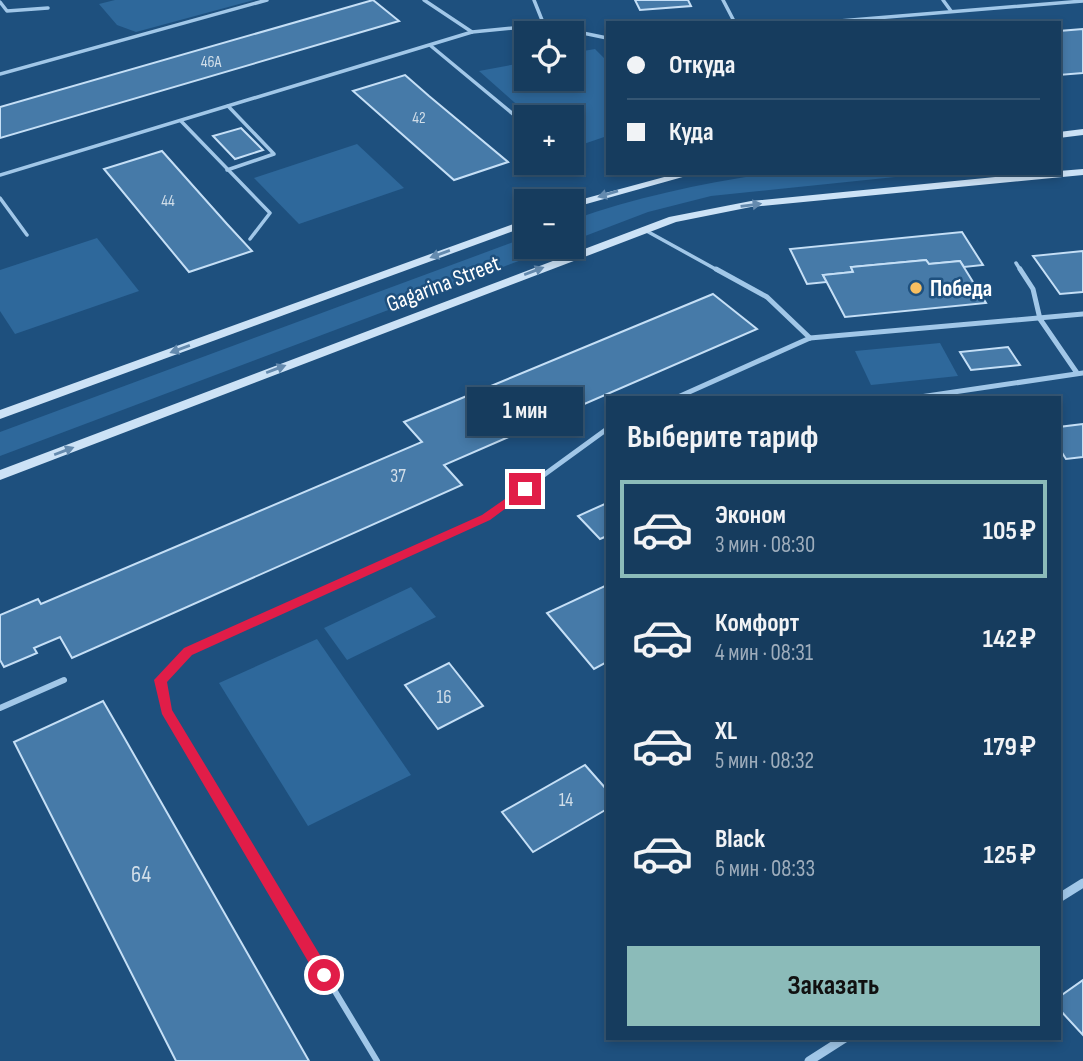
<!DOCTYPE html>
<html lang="ru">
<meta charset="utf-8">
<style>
body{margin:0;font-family:"Sofia Sans Condensed",sans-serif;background:#1f4364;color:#f1f3f6;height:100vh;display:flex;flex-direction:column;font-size:26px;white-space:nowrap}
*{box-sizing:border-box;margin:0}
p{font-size:23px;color:#9eadbc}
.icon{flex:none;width:38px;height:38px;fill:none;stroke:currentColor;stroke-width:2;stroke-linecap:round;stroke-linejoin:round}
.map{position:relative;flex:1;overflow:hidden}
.panel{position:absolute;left:606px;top:396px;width:455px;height:644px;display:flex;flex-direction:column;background:#163c5e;border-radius:0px;box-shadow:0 4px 10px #0003,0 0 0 2px #355673}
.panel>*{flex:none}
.guide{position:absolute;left:606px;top:21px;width:455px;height:154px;border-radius:0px;box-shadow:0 4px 10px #0003,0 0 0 2px #355673;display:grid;align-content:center;height:154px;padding:0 21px;background:#163c5e}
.controls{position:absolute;left:514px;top:21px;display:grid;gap:14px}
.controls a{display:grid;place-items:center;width:70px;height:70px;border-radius:0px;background:#163c5e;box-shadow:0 4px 10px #0003,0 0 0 2px #355673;font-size:35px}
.end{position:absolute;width:32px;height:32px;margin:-16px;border:9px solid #e11d48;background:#fff;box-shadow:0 0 0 4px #fff}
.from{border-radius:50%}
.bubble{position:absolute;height:49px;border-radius:0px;background:#163c5e;box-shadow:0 4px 10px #0003,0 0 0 2px #355673;font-size:23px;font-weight:700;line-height:49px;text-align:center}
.guide b{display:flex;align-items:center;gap:24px;height:66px;font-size:26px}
.guide b+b{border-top:2px solid #355673}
.guide i{width:18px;height:18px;background:#f1f3f6}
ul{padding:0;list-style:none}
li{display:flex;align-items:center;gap:21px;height:98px;margin:0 14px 10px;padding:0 7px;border:4px solid transparent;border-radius:0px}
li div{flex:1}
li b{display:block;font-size:26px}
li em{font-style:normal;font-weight:700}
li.selected{border-color:#8bbbb9}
li>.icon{width:63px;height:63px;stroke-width:1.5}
h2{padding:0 21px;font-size:32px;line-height:84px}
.button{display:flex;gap:14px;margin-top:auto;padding:14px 21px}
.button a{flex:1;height:80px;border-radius:0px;background:#8bbbb9;color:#111;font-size:28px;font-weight:700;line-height:80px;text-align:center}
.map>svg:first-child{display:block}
.green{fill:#2e689b}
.building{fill:#467aa8;stroke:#c5dff6;stroke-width:2}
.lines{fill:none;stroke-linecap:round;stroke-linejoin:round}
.service-far2{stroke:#a1c7e8;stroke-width:3.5}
.service-far1{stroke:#a1c7e8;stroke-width:5}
.service{stroke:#a1c7e8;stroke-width:6}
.minor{stroke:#a1c7e8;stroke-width:9}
.secondary{fill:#cce2f6;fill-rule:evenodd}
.oneway{fill:#648aae}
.route{fill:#e11d48}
.poi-dot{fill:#f7bf61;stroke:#1e507e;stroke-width:2.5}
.labels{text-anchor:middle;stroke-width:5;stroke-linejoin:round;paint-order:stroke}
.far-number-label{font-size:16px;fill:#d1dee9}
.number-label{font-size:19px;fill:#d1dee9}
.street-label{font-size:23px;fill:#fff;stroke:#1e507e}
.poi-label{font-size:23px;font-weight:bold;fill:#fff;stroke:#1e507e;text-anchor:start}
.near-number-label{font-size:23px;fill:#d1dee9}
</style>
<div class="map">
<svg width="1083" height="1061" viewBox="0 0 1083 1061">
<rect width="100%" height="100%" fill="#1e507e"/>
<g class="green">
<polygon points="115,0 254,0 136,32 117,25 99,4"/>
<polygon points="595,49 607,61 607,136 572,148 572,117 531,117 479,71 527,62 527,79 572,79 572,53"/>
<polygon points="357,144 404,188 299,224 254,178"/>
<path d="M770,173H934L711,196L648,212L572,241V220C636,197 703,183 770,173Z"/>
<polygon points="527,237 527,247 556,247 0,456 0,432"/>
<polygon points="97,238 139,291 15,334 0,311 0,270"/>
<polygon points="940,343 958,376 871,385 855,351"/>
<polygon points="411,587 436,617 347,660 324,628"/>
<polygon points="317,639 411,775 308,826 219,683"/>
</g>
<g class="building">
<polygon points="373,0 399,21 0,138 0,107"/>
<polygon points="635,0 688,0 691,6 640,10"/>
<polygon points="1083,29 1083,73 1059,75 1059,31"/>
<polygon points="405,75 429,96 508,162 454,180 353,91"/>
<polygon points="241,128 263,150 235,159 213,136"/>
<polygon points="162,151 227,224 252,251 189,272 104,169"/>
<polygon points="962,232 983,265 964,267 960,261 929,264 926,260 851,267 853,272 823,275 827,282 807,284 790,249"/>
<polygon points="1083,251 1083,292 1060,294 1033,256"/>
<polygon points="926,260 929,264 960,261 986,303 845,317 823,275 853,272 851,267"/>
<polygon points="713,294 757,329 444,465 462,485 72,658 60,637 34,648 37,653 4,667 0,660 0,615 38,599 41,604 422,442 404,422"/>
<polygon points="1008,347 1020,365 971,370 960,352"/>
<polygon points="1083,424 1083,457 1066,459 1059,448 1059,427"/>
<polygon points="607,503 607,536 600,539 578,516"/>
<polygon points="607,585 607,662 594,669 547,613"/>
<polygon points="449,663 483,706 438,729 405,685"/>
<polygon points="103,701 125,739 309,1061 176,1061 14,742"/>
<polygon points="585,765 607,790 607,809 533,852 502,812"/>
<polygon points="1083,980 1083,1035 1059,1009 1059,997"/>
</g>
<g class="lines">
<g class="service-far2">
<polyline points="424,0 472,32"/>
<polyline points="534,0 544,25"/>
<polyline points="723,0 735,23"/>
<polyline points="943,0 951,11"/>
<polyline points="0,2 7,11 48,8"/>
<polyline points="815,23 1083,1"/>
<polyline points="431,46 519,119 514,154"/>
<polyline points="0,74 267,0"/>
<polyline points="181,121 270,213 250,239"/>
<polyline points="227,170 274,154 228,106"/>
<polyline points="0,175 472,32 544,25 607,38"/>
<polyline points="0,198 27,235"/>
<polyline points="643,229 719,271"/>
<polyline points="1016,263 1021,271"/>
</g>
<g class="service-far1">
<polyline points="716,269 767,297 810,338"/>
<polyline points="1020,269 1033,289 1040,319 1077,373"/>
<polyline points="678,397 810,338 1083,314"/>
<polyline points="920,397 1083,373"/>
<polyline points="264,617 486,517 607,429"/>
</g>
<g class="service">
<polyline points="268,616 188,652 160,680 166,711 377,1061"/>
<polyline points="0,708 64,680"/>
</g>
<g class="minor">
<polyline points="1059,898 1083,883"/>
<polyline points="809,1061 845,1038"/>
</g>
<g class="secondary">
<polygon points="1083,129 1083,135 1059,138 1059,132"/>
<polygon points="1083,169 1083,175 751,207 676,222 0,480 0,470 669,217 751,201 1037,173 1059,173 1059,171"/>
<polygon points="679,173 697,173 572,208 572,202"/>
<polygon points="527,219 527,226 0,419 0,410"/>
</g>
</g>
<defs><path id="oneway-solid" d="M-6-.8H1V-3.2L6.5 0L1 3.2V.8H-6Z" transform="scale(1.75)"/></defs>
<g class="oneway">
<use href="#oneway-solid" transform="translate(608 194) rotate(163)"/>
<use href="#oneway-solid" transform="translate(751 205) rotate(-7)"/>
<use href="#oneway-solid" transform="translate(440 254) rotate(160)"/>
<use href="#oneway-solid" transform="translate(534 271) rotate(-21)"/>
<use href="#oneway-solid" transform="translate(180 349) rotate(160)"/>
<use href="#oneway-solid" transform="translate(276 369) rotate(-21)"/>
<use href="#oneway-solid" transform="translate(64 451) rotate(-21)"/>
</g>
<polygon class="route" points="525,485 531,489 529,491 490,520 192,655 167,682 172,710 329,970 329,980 319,980 162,714 154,680 184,648 482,515"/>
<circle class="poi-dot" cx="916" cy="288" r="7"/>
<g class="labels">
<g class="far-number-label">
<text x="211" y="67">46А</text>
<text x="419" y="123">42</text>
<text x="168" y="206">44</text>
</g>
<g class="number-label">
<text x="398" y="482">37</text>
<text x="444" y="703">16</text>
<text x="566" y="806">14</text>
</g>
<g class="street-label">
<text transform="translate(443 283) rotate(-21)" y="8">Gagarina Street</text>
</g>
<g class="poi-label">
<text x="930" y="296">Победа</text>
</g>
<g class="near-number-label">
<text x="141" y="882">64</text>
</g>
</g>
</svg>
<div class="controls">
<a><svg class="icon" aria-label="locate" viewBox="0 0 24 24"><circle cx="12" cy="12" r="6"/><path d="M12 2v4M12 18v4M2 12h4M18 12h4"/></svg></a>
<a>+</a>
<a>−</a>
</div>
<i class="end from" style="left:324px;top:975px"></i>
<i class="end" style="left:525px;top:489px"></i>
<div class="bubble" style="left:467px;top:387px;width:116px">1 мин</div>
<div class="guide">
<b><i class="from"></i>Откуда</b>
<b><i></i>Куда</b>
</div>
<section class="panel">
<h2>Выберите тариф</h2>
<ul>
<li class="selected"><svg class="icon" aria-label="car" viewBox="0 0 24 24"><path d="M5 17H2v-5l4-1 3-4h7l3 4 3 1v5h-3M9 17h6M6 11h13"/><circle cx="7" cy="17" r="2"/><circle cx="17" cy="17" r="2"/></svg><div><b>Эконом</b><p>3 мин · 08:30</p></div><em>105 ₽</em></li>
<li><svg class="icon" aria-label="car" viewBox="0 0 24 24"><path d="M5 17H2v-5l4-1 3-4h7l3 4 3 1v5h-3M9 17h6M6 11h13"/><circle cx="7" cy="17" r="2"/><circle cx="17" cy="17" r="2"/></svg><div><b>Комфорт</b><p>4 мин · 08:31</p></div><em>142 ₽</em></li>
<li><svg class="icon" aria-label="car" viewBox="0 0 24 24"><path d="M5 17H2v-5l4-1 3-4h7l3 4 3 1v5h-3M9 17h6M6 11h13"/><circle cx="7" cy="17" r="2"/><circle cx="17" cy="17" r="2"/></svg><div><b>XL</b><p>5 мин · 08:32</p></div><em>179 ₽</em></li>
<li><svg class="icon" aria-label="car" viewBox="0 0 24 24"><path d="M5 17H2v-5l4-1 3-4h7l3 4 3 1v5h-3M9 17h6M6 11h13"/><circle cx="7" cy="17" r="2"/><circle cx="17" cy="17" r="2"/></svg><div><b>Black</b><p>6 мин · 08:33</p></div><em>125 ₽</em></li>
</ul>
<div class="button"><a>Заказать</a></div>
</section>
</div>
